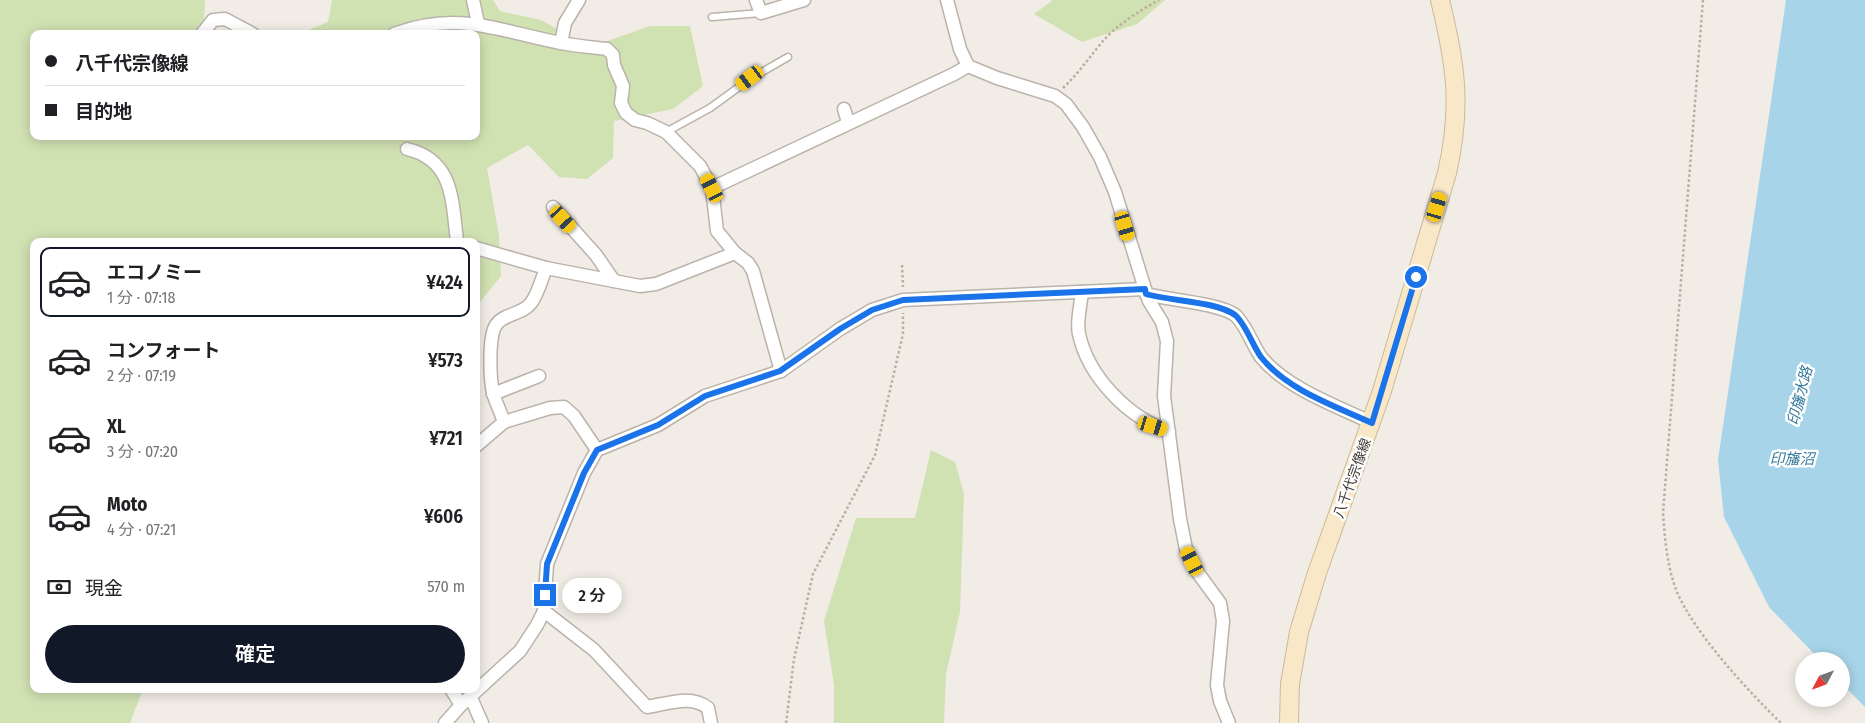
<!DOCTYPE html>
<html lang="ja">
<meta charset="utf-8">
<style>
body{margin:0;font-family:"Fira Sans Condensed","Noto Sans JP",sans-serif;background:#f6f6f6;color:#202124;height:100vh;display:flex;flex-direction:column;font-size:19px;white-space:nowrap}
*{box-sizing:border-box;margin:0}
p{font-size:16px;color:#757577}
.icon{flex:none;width:28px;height:28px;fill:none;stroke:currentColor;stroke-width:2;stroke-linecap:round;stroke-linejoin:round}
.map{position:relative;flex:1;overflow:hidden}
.side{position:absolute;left:30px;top:238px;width:450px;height:455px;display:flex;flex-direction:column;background:#fff;border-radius:10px;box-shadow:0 2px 12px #0003}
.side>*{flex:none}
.top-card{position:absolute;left:30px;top:30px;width:450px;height:110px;border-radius:10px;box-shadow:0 2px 12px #0003;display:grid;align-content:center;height:110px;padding:0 15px;background:#fff}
.needle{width:32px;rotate:229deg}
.tools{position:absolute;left:1795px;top:652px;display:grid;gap:10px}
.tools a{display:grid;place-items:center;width:55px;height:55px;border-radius:50%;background:#fff;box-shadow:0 2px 12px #0003;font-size:25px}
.end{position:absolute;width:22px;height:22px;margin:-11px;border:6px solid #1a73e8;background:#fff;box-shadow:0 0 0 2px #fff}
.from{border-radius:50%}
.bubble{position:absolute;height:35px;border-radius:18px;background:#fff;box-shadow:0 2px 12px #0003;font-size:16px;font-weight:600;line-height:35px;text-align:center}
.car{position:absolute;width:15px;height:30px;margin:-15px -8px;border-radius:6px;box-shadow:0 0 4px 1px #0007;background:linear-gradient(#f5c518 24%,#345 0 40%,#f5c518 0 76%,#345 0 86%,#f5c518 0)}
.top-card b{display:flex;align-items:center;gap:18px;height:48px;font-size:19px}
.top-card b+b{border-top:1px solid #e0e0e0}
.top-card i{width:12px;height:12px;background:#202124}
ul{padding:9px 0 0;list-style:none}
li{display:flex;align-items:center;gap:15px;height:70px;margin:0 10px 8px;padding:0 5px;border:2px solid transparent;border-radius:10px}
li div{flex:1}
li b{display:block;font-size:19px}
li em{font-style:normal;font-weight:600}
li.current{border-color:#111827}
li>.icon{width:45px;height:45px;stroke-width:1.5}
.pay{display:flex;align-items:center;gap:12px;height:55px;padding:0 15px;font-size:19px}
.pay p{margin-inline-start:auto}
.action{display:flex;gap:10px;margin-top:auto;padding:10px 15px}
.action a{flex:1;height:58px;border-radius:30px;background:#111827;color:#fff;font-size:20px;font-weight:600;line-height:58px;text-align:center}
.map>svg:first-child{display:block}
.green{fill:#d0e1b2}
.water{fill:#a7d4e8}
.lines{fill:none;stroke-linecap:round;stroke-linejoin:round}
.lane-casing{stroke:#bbb3a9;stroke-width:9}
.street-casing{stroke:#bbb3a9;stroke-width:15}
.secondary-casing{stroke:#ccba99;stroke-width:20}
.path{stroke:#bcad9c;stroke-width:2.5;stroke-dasharray:2.5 2.5;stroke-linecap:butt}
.lane{stroke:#fff;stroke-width:6}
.street{stroke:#fff;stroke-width:12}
.secondary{stroke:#f9e8c8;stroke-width:18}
.route{stroke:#1a73e8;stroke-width:6}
.labels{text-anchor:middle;stroke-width:5;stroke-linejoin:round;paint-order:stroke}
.street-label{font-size:14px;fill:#433c36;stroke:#fff}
.water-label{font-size:15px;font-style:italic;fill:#387b9c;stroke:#fff}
</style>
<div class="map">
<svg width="1865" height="723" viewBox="0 0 1865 723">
<rect width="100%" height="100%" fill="#f1ece6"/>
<g class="green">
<polygon points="0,0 205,0 203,34 34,34 34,136 476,136 476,34 299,34 328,22 332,0 493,0 500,11 541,20 590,47 650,26 690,26 703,86 673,109 614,121 613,158 587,179 559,177 528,145 487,168 499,236 501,276 476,307 476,241 34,241 34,689 143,689 130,723 0,723"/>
<polygon points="1053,0 1165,0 1137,24 1082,42 1034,14"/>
<polygon points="931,450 955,462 964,494 960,612 946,674 944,723 834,723 834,685 824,621 856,518 915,518"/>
</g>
<polygon class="water" points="1786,0 1865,0 1865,707 1841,683 1841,661 1821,661 1769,607 1724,517 1718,460"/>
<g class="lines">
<defs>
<g id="lane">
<polyline points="712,17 761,13"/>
<polyline points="666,132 710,108 750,79 788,57"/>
</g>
<g id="street">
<polyline points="473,0 478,23"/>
<polyline points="756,0 761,13 804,0"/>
<polyline points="947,0 960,49 968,66 997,78 1055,96 1066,104 1083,127 1100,157 1115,192 1145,289 1149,301 1162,322 1167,341 1164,396 1180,519 1186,549 1198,573 1220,603 1223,621 1217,685 1220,701 1229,723"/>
<polyline points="202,34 213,20 225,19 253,34"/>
<path d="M394,34C459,10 498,31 561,43C576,46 591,47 607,49L613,55L614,65L623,86L621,103L626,113L635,120L647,123L666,132L700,166L712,188L717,231L735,253L748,263L753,271L781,371"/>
<polyline points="561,43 565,23 579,0"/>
<polyline points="844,109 848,122"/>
<path d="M407,149C454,160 452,201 457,241"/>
<polyline points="712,188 954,74 968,66"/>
<polyline points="553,207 596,255 614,281"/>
<polyline points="476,248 546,268 640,286 656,284 735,253"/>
<path d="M1082,292C1081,304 1076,322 1079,334C1088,376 1128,418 1169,431"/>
<path d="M1146,294C1168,300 1218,303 1235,315C1245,323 1253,346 1261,357C1286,388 1337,406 1372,423"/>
<polyline points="493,394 539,376"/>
<path d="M504,422C501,413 496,403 493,393C490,379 488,337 496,325C504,313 522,315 531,303C538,294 542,278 546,268"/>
<polyline points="476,446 504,422 550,408 564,407 574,416 597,450"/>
<path d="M544,611L594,650L647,707C667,704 691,694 708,708L711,723"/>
<polyline points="451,689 461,705"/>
<polyline points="471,698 482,723"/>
<polyline points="445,723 461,705 520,651 537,625 544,611 547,564 584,473 597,450 658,425 705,396 781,371 840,329 872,310 903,300 1145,289"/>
</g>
<path id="secondary" d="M1289,723L1290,684L1299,632L1317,573L1382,391L1447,173C1462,107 1456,65 1440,0"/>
</defs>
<use href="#lane" class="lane-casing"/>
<use href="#street" class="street-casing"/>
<use href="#secondary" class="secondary-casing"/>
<g class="path">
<path d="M1703,0L1663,513C1665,540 1667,567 1677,592C1695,634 1748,691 1781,723"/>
<path d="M1063,88C1078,74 1089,58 1102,42C1117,25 1139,11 1159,0"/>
<polyline points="902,265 903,287"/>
<polyline points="786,723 794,659 813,574 875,455 903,334 903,313"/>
</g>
<use href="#lane" class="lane"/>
<use href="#street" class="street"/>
<use href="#secondary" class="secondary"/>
</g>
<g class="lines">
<path class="route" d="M545,595L547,564L584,473L597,450L658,425L705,396L780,371L840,329L872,310L903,300L1145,289L1146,294C1169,301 1216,301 1235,315C1245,323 1253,346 1261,357C1287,390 1335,406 1372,423L1416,277"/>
</g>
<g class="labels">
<g class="street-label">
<text transform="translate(1352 478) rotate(-70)" y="5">八千代宗像線</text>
</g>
<g class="water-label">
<text transform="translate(1800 396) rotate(-76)" y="5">印旛水路</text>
<text x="1792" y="464">印旛沼</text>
</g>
</g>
</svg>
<div class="tools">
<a><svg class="needle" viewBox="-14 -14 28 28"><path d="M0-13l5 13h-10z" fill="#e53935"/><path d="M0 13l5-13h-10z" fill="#757577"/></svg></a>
</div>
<i class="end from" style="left:1416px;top:277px"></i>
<i class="end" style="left:545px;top:595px"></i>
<div class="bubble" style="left:562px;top:578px;width:60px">2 分</div>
<i class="car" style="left:750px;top:78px;rotate:233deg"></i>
<i class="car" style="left:712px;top:188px;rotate:333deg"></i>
<i class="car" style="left:1437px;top:207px;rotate:17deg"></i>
<i class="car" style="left:563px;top:219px;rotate:138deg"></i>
<i class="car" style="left:1125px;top:226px;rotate:163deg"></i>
<i class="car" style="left:1153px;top:426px;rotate:107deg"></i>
<i class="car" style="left:1192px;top:561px;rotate:334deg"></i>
<div class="top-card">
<b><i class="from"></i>八千代宗像線</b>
<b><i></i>目的地</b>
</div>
<section class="side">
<ul>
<li class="current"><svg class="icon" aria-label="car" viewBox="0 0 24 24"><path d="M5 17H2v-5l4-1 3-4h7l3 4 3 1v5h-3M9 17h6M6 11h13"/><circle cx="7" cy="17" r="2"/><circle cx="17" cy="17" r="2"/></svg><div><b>エコノミー</b><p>1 分 · 07:18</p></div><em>¥424</em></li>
<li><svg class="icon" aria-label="car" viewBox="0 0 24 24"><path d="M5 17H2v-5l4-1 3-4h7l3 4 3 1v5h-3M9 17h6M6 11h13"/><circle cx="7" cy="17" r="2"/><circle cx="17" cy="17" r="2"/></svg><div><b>コンフォート</b><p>2 分 · 07:19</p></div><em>¥573</em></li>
<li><svg class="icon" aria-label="car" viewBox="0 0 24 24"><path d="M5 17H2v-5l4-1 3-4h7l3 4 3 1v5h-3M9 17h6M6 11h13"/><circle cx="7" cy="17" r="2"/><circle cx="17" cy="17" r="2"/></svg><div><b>XL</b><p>3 分 · 07:20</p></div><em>¥721</em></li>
<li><svg class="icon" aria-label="car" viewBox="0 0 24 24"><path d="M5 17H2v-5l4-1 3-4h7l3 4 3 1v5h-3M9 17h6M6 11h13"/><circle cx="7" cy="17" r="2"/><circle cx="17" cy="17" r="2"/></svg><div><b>Moto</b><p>4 分 · 07:21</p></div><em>¥606</em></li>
</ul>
<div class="pay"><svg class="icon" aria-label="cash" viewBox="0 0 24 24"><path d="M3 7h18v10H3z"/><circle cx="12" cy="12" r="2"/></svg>現金<p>570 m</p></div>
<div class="action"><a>確定</a></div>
</section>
</div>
